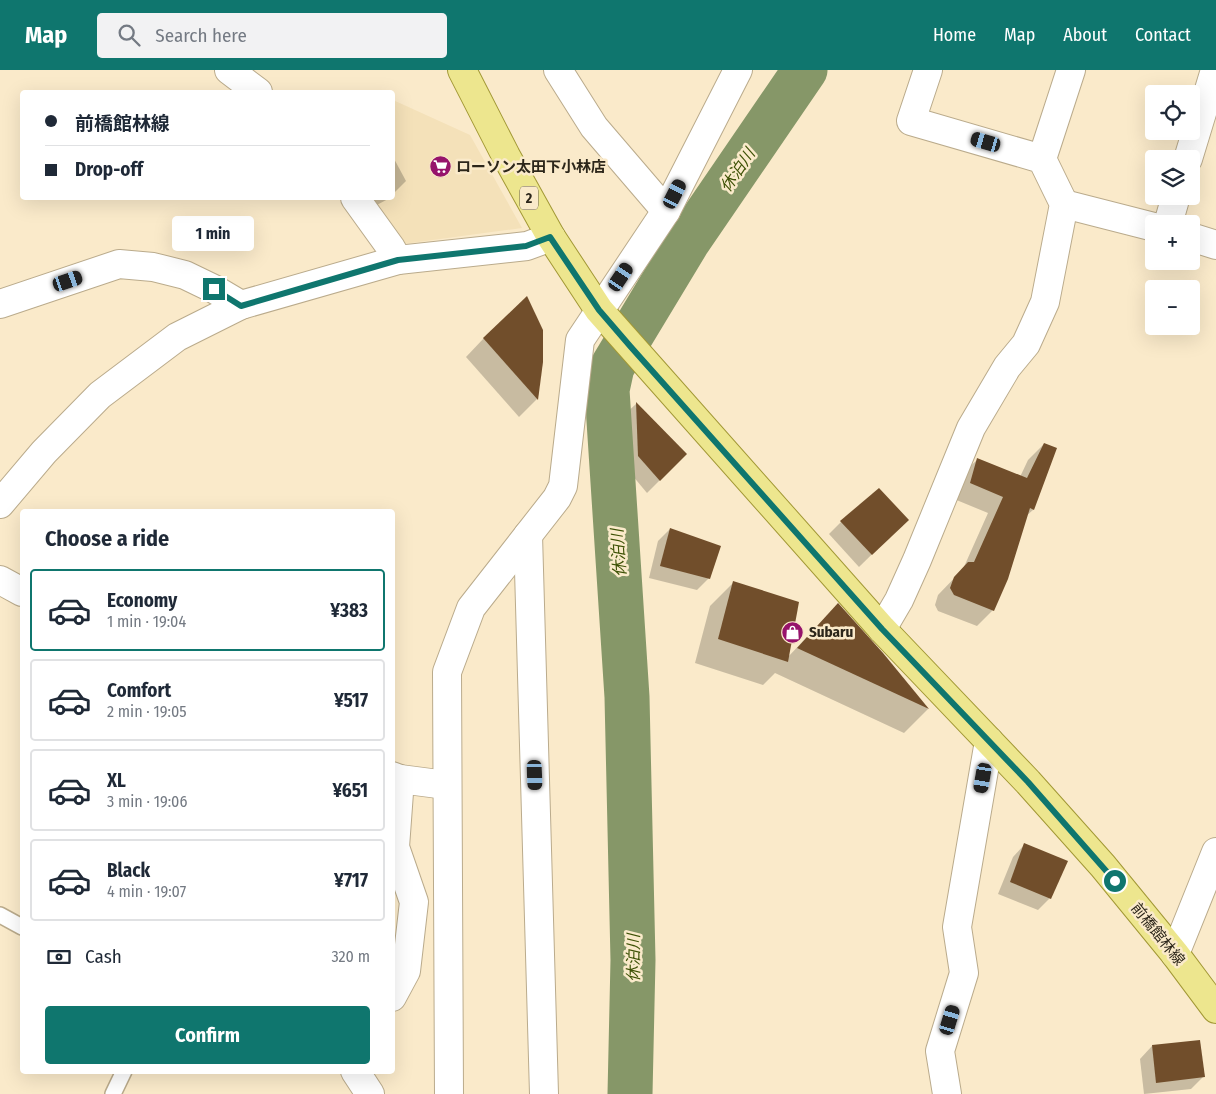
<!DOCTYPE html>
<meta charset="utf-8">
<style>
body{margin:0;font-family:"Fira Sans Condensed","Noto Sans JP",sans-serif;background:#f2f2f3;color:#1f2937;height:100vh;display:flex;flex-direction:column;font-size:19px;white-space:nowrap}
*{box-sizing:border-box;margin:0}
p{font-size:16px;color:#747a83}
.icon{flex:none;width:28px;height:28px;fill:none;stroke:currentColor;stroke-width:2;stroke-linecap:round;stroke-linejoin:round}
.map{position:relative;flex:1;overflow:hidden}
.side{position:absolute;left:20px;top:439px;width:375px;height:565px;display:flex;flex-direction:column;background:#fff;border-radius:5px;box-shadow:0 5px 20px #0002}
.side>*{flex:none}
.banner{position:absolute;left:20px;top:20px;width:375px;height:110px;border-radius:5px;box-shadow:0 5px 20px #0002;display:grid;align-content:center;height:110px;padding:0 25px;background:#fff}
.controls{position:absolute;left:1145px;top:15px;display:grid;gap:10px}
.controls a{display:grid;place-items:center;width:55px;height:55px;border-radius:5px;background:#fff;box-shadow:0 5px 20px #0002;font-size:25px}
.end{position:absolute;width:22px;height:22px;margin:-11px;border:6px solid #0f766e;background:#fff;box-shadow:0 0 0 2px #fff}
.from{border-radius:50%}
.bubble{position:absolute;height:35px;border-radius:5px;background:#fff;box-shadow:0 5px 20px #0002;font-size:16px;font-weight:700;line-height:35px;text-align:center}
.car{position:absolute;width:15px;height:30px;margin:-15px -8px;border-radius:6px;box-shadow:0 0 4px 1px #0007;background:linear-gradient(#222 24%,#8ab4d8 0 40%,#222 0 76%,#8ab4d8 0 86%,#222 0)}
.banner b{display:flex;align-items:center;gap:18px;height:48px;font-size:19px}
.banner b+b{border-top:1px solid #e0e1e3}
.banner i{width:12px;height:12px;background:#1f2937}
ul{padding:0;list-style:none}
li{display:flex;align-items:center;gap:15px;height:82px;margin:0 10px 8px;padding:0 15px;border:2px solid #e0e1e3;border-radius:5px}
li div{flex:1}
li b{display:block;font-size:19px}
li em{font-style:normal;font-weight:700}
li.active{border-color:#0f766e}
li>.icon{width:45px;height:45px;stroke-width:1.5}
h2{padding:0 25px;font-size:22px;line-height:60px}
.pay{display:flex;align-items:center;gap:12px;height:55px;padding:0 25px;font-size:19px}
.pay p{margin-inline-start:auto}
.primary-button{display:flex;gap:10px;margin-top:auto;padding:10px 25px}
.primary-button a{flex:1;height:58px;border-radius:5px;background:#0f766e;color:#fff;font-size:20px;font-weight:700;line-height:58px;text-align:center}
header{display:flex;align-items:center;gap:30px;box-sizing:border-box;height:70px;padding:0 25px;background:#0f766e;color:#fff}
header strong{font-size:24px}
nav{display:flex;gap:28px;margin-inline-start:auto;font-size:18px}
.search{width:350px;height:45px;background:#f2f2f3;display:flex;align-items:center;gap:12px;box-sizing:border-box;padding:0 18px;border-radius:5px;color:#747a83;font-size:19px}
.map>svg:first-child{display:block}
.built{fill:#f4e1b9}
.shadow{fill:#0003}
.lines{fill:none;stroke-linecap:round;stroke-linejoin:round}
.river{stroke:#869768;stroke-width:45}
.building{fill:#714e2b}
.lane-casing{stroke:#baab8c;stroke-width:18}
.street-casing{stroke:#baab8c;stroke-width:30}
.primary-casing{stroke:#a29835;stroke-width:30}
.lane{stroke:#fff;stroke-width:15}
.street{stroke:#fff;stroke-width:28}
.primary{stroke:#ede68e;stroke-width:28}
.route{stroke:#0f766e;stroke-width:6}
.labels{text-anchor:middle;stroke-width:5;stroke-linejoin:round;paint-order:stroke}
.shield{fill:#faeaca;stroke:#6a614f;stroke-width:1}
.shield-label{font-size:14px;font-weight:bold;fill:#2c261a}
.poi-label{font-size:15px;font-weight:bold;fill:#2c261a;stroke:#faeaca;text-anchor:start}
.street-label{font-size:15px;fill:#2c261a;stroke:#faeaca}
.water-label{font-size:16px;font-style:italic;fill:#3e5206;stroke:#faeaca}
</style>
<header>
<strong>Map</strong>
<div class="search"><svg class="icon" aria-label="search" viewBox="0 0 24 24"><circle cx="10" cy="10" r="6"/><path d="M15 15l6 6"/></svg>Search here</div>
<nav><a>Home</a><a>Map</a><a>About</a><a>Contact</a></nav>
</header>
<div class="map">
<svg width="1216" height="1024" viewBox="0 0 1216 1024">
<rect width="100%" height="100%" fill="#faeaca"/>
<polygon class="built" points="393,30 470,65 522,158 396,175 362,128 392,128"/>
<g class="shadow">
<polygon points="392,85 406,111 392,125"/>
<polygon points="340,128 390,128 356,146"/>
<polygon points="484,268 542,292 537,329 519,347 466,287"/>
<polygon points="636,334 686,384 647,423 627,399 624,345"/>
<polygon points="1044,374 1055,379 1033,440 1025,447 993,540 977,556 938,541 935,535 938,525 963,499 988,443 954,429 961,405 977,390 1020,407 1028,390"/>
<polygon points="907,450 859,497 829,464 841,452"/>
<polygon points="670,459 709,508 697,520 649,508 658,471"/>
<polygon points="734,512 788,587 838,534 882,584 928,639 904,663 775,603 763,615 695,593 710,536"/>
<polygon points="1025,774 1050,828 1038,840 998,824 1013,787"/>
<polygon points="1152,976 1203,1007 1191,1019 1144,1024 1140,989"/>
</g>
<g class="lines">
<polyline class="river" points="630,1024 633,890 627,627 607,320 612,297 688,171 805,0"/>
</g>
<g class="building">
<polygon points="527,226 543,260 543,292 538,330 483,268"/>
<polygon points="636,332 687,384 660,411 638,386"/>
<polygon points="1044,373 1057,378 1034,440 1030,438 1008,509 994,541 954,525 950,518 954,507 968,492 974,492 1003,427 970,413 977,388 1027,408"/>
<polygon points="879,418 909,450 872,485 840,451"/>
<polygon points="670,458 721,476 710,509 660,496"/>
<polygon points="733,511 799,532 788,592 718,569"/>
<polygon points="838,533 883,583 929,639 797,578"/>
<polygon points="1024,773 1068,791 1051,829 1010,812"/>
<polygon points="1200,970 1205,1007 1156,1013 1152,975"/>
</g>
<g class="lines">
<defs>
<g id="lane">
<polyline points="0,845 22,857"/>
<polyline points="113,1024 124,1001"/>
</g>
<g id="street">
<polyline points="229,0 258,22"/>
<polyline points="558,0 594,57 666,141"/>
<polyline points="1042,89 1071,0"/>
<polyline points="1188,89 1215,0"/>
<polyline points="355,128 391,178 398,190"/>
<polyline points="1064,134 1154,157"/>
<polyline points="1168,154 1176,126"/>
<polyline points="1191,167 1216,175"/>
<polyline points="0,234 119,194 153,197 185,205 214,219 241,235"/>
<polyline points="0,434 44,382 100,325 177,267 241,235 398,190 527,176 551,167"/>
<polyline points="528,465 544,1024"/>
<polyline points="0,510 22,522"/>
<polyline points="882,559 899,530 917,490 971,358 1007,297 1026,274 1045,232 1064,134 1042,89 911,51 928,0"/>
<polyline points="392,706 400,709 446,715"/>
<polyline points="1175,884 1216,782"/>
<polyline points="392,927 406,901 414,832 395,777 400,709"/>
<polyline points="355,1001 370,1024"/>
<polyline points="449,1024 447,602 471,538 557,428 563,416 580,270 666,141 738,0"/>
<polyline points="947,1024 940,981 964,903 957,857 989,671"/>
</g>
<polyline id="primary" points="462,0 506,86 551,167 599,240 882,559 1028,712 1103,796 1175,884 1216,939"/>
</defs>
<use href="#lane" class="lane-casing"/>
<use href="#street" class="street-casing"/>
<use href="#primary" class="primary-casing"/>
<use href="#lane" class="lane"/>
<use href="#street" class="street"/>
<use href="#primary" class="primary"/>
</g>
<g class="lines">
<polyline class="route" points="214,219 241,236 398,190 526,176 550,167 599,240 630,276 882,559 1028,712 1115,811"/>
</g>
<defs>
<symbol id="supermarket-disc" viewBox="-11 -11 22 22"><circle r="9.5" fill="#96136b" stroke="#faeaca"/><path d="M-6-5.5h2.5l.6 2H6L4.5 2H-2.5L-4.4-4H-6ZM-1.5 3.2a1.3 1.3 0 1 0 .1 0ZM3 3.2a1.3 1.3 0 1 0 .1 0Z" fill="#fff"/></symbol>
<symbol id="shop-disc" viewBox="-11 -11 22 22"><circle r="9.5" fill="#96136b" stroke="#faeaca"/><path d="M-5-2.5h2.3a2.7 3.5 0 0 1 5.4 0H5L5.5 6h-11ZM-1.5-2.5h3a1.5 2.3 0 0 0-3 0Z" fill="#fff"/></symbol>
</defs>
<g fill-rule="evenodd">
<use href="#supermarket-disc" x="428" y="84" width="25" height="25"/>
<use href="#shop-disc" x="780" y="550" width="25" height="25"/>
</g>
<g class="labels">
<rect class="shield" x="520" y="116.5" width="18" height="23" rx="4"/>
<g class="shield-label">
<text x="529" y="133">2</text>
</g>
<g class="poi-label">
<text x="456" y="102">ローソン太田下小林店</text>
<text x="809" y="567">Subaru</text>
</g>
<g class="street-label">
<text transform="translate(1158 864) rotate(51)" y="5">前橋館林線</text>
</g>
<g class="water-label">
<text transform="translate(737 100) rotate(-56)" y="6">休泊川</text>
<text transform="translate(618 483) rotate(-94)" y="6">休泊川</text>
<text transform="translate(633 888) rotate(-90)" y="6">休泊川</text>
</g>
</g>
</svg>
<div class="controls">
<a><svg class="icon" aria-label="locate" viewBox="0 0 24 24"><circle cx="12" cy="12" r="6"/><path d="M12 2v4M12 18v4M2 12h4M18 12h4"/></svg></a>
<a><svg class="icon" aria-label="layers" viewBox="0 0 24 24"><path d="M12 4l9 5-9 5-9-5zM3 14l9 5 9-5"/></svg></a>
<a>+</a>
<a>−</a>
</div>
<i class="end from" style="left:1115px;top:811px"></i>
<i class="end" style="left:214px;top:219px"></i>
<div class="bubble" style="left:172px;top:146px;width:82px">1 min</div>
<i class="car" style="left:986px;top:72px;rotate:286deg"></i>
<i class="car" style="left:675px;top:124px;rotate:27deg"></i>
<i class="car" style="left:621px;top:207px;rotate:34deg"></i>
<i class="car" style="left:68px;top:211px;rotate:71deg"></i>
<i class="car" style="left:535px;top:705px;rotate:178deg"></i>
<i class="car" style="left:983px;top:708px;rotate:190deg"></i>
<i class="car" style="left:950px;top:950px;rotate:17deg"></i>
<div class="banner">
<b><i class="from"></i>前橋館林線</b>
<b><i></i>Drop-off</b>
</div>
<section class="side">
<h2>Choose a ride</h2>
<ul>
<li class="active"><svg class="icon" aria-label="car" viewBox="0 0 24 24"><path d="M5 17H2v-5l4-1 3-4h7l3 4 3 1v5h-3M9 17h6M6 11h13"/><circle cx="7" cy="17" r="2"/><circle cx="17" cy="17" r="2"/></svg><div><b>Economy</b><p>1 min · 19:04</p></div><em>¥383</em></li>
<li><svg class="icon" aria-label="car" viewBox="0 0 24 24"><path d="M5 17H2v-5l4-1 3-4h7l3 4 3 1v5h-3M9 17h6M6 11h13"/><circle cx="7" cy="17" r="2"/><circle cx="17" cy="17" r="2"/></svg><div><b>Comfort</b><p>2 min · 19:05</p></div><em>¥517</em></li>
<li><svg class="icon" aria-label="car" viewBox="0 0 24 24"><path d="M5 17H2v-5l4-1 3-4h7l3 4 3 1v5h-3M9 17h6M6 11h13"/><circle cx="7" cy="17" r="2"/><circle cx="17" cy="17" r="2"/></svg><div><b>XL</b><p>3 min · 19:06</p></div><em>¥651</em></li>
<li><svg class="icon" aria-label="car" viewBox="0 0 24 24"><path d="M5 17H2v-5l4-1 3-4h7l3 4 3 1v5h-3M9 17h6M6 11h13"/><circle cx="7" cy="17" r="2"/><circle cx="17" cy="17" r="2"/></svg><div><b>Black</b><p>4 min · 19:07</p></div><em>¥717</em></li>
</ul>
<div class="pay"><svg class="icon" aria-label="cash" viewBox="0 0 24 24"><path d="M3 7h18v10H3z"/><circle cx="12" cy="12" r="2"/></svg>Cash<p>320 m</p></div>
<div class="primary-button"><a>Confirm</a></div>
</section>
</div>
